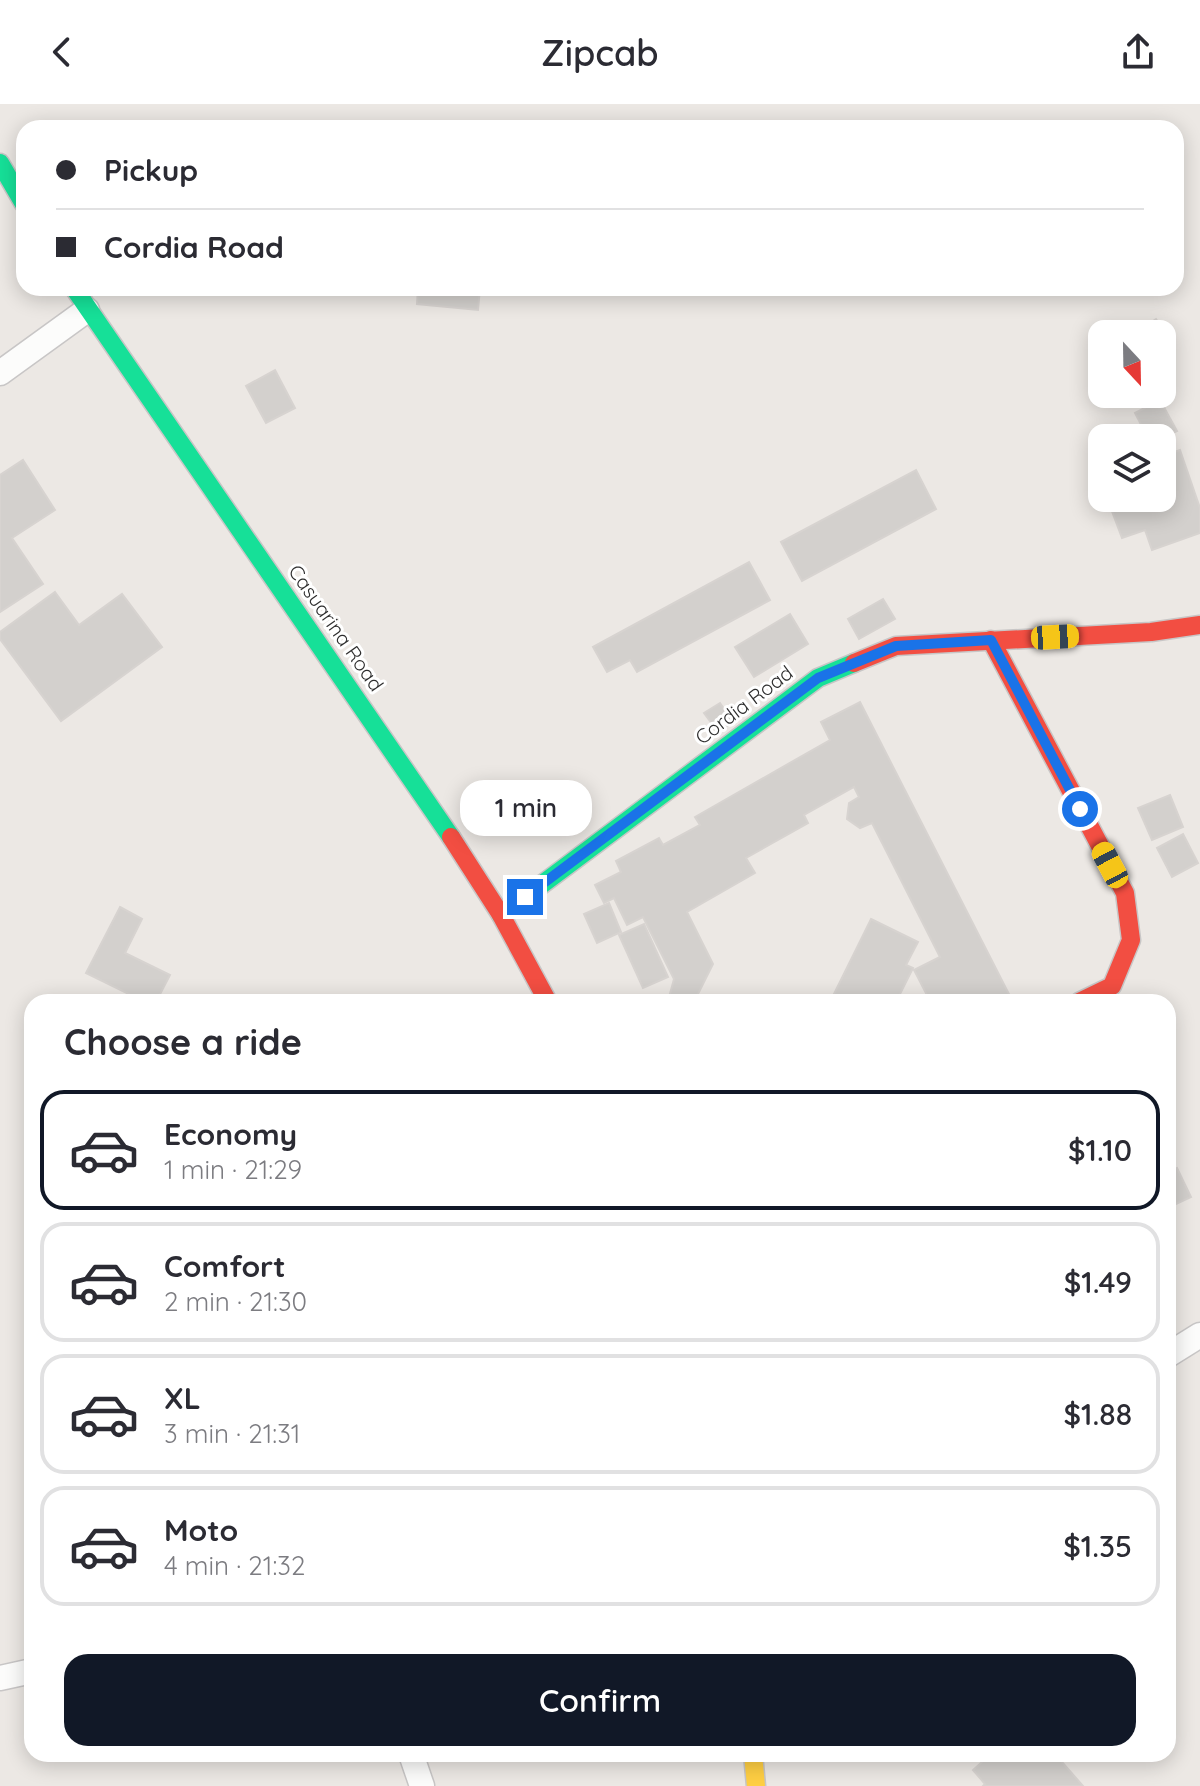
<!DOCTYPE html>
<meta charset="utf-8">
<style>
body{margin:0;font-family:Quicksand,sans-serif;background:#f2f2f3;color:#2b2b33;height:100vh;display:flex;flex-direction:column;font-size:30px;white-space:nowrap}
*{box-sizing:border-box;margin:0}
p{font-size:26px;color:#7c7c81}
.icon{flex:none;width:44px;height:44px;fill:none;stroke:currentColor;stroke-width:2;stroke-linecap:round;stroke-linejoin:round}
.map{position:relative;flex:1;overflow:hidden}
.sheet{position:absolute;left:24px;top:890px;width:1152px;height:768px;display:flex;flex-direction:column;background:#fff;border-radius:24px;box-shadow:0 4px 20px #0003}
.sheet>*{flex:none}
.banner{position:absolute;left:16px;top:16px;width:1168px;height:176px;border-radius:24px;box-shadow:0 4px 20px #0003;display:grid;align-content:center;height:176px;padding:0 40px;background:#fff}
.needle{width:52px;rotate:158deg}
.buttons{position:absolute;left:1088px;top:216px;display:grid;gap:16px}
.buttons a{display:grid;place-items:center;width:88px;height:88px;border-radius:16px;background:#fff;box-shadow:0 4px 20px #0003;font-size:40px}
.end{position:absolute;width:36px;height:36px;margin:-18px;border:10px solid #1a73e8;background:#fff;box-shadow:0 0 0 4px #fff}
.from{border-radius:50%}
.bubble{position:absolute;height:56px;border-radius:24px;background:#fff;box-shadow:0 4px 20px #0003;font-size:26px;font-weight:600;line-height:56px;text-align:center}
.car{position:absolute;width:24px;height:48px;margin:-24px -12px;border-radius:10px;box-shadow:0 0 6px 2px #0007;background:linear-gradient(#f5c518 24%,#345 0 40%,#f5c518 0 76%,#345 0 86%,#f5c518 0)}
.banner b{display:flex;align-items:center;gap:28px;height:76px;font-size:30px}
.banner b+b{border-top:2px solid #e1e1e2}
.banner i{width:20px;height:20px;background:#2b2b33}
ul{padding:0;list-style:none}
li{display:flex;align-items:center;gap:24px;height:120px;margin:0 16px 12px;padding:0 24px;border:4px solid #e1e1e2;border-radius:24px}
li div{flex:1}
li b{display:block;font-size:30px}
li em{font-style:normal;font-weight:600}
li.selected{border-color:#111827}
li>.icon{width:72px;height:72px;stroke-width:1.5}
h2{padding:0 40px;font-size:36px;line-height:96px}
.button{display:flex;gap:16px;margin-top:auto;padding:16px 40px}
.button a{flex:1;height:92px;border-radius:24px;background:#111827;color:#fff;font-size:32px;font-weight:600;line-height:92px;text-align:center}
header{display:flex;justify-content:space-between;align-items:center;height:104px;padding:0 40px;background:#fff;font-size:36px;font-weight:600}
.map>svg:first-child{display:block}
.building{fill:#d3d0cd;stroke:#d7d3d0;stroke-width:2}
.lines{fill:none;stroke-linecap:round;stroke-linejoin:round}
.street-casing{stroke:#c8c6c6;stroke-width:27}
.fast-casing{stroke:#c8c6c6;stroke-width:21}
.slow-casing{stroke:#c8c6c6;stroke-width:21}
.jam-casing{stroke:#c8c6c6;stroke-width:21}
.street{stroke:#fcfcfb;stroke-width:24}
.fast{stroke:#16e098;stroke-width:18}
.slow{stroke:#ffcf43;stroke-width:18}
.jam{stroke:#f24e42;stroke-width:18}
.route{stroke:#1a73e8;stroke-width:10}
.labels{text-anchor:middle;stroke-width:6;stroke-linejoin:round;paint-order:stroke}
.street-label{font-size:20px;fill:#2e2e2e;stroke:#fff}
</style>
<header><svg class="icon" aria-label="back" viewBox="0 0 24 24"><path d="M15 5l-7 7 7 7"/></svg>Zipcab<svg class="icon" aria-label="share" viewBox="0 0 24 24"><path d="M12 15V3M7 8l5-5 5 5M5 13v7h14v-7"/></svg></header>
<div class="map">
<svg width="1200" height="1682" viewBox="0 0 1200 1682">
<rect width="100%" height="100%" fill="#ece8e4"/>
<g class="building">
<polygon points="418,184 480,184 478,206 417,200"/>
<polygon points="1156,215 1170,237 1162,243 1162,230 1132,230"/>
<polygon points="275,266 295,304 266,319 246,282"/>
<polygon points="1160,296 1177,327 1162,334 1148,334 1135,309"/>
<polygon points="1180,346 1200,404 1200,429 1152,446 1145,426 1122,434 1107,394 1162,394 1162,352"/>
<polygon points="23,356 55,406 12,434 43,480 0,508 0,371"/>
<polygon points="916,366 936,405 802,477 781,438"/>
<polygon points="749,458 770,496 637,568 630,556 607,568 593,543"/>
<polygon points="55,488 79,521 122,490 162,543 61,617 0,535 0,528"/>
<polygon points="883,495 895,515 859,535 848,515"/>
<polygon points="790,510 808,540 754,573 735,543"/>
<polygon points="860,598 1013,898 922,898 929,895 914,866 940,853 872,719 860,724 847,715 849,699 859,693 854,683 804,711 808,719 746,754 755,769 687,808 713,860 694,898 668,897 674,875 643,813 627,821 614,794 604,799 595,781 621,768 616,757 659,734 663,741 700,721 695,713 830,636 821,618"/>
<polygon points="720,599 733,618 718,628 704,609"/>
<polygon points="1170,691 1183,723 1152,736 1138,704"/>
<polygon points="1183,730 1198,759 1172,773 1157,744"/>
<polygon points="609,799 621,828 597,839 584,810"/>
<polygon points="120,803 142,815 125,849 170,871 156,898 145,898 86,869"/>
<polygon points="871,815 918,838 906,861 913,864 896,898 830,898"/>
<polygon points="644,820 668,873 643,884 619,831"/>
<polygon points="1177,1064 1191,1093 1174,1101 1168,1089 1168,1068"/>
<polygon points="991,1650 1055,1650 1083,1682 983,1682 985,1680 973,1666"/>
</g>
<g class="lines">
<defs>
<g id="street">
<polyline points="0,269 87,206"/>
<polyline points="1168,1251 1200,1231"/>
<polyline points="0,1574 32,1567"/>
<polyline points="411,1650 422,1682"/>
</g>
<g id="fast">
<polyline points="0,59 24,100"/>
<polyline points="74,184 451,733"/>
<polyline points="501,811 818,574 854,559"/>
</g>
<polyline id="slow" points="753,1650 756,1682"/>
<g id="jam">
<polyline points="991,536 1125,789 1131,836 1112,882 1079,898"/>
<polyline points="854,559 896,542 1151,528 1200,521"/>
<polyline points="451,733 501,811 548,898"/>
</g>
</defs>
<use href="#street" class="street-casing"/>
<use href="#fast" class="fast-casing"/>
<use href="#slow" class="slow-casing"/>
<use href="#jam" class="jam-casing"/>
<use href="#street" class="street"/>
<use href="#fast" class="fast"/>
<use href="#slow" class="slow"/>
<use href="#jam" class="jam"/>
</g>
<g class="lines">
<polyline class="route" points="525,793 818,574 896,542 991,536 1080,705"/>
</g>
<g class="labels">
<g class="street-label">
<text transform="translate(336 524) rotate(55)" y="7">Casuarina Road</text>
<text transform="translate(744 601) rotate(-37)" y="7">Cordia Road</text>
</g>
</g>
</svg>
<div class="buttons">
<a><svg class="needle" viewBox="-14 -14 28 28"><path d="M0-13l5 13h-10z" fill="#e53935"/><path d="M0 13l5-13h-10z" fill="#7c7c81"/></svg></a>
<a><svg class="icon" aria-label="layers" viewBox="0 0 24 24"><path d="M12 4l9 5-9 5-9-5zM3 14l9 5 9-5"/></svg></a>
</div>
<i class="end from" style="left:1080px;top:705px"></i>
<i class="end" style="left:525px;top:793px"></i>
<div class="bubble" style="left:460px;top:676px;width:132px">1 min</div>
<i class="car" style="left:1055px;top:533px;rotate:87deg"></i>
<i class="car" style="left:1110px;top:761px;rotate:332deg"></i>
<div class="banner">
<b><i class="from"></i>Pickup</b>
<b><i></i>Cordia Road</b>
</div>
<section class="sheet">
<h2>Choose a ride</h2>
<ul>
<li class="selected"><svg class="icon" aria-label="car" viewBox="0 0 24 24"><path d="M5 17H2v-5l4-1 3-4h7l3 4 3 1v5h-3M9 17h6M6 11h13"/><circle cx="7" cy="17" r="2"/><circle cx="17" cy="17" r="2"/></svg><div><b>Economy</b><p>1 min · 21:29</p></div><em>$1.10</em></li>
<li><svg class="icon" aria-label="car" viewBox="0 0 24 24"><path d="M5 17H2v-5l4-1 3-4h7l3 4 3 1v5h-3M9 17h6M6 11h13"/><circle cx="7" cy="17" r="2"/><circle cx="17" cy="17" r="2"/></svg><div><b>Comfort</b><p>2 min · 21:30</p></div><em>$1.49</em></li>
<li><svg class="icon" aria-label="car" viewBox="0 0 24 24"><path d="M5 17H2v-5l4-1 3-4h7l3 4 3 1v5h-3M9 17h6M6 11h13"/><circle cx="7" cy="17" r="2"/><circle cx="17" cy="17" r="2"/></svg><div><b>XL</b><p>3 min · 21:31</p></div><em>$1.88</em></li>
<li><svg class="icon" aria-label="car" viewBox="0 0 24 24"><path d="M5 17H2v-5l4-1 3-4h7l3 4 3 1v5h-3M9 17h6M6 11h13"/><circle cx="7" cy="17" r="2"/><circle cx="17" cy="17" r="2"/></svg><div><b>Moto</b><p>4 min · 21:32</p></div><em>$1.35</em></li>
</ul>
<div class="button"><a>Confirm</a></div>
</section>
</div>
